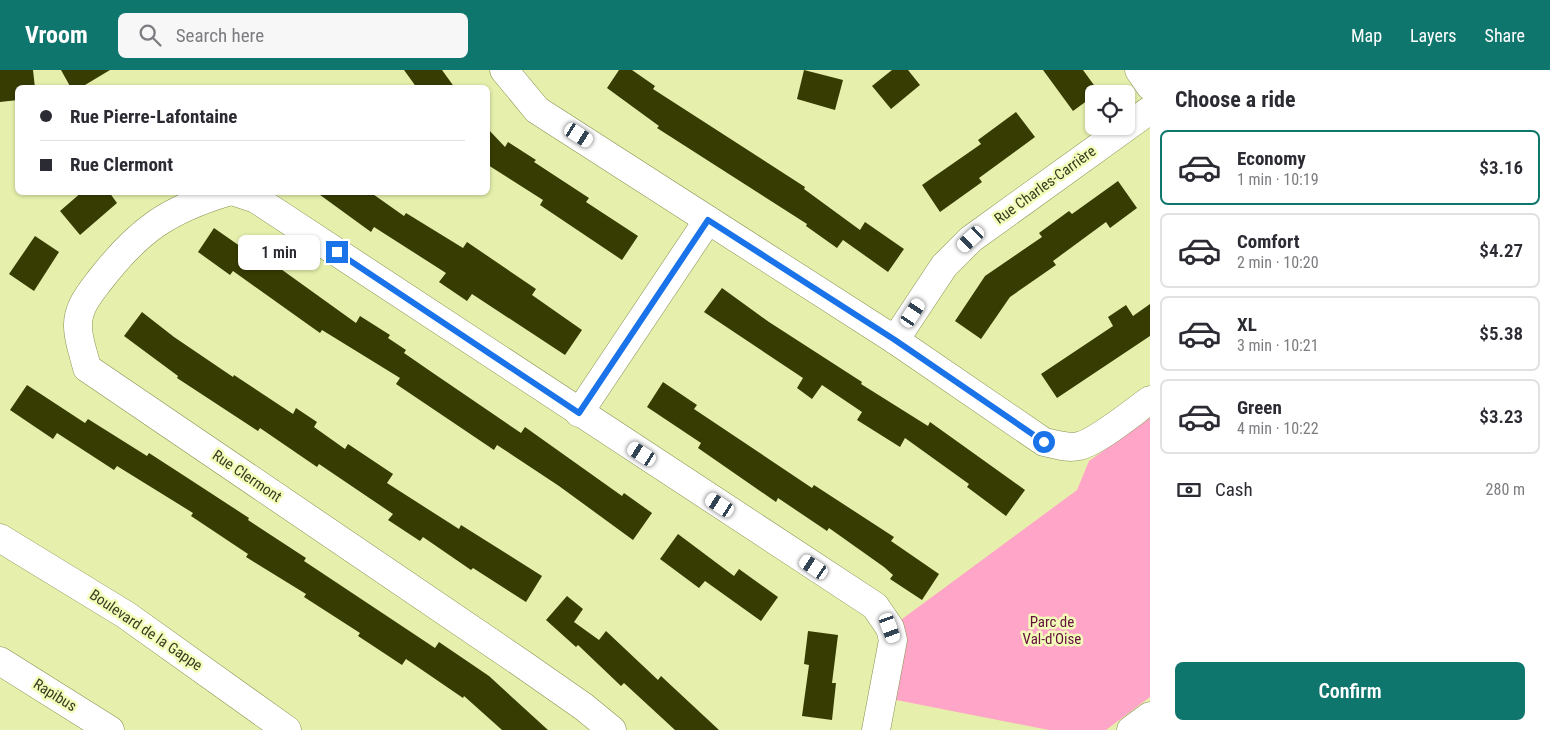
<!DOCTYPE html>
<meta charset="utf-8">
<style>
body{margin:0;font-family:"Roboto Condensed",sans-serif;background:#f7f7f7;color:#2b2b33;height:100vh;display:flex;flex-direction:column;font-size:19px;white-space:nowrap}
*{box-sizing:border-box;margin:0}
p{font-size:16px;color:#7c7c81}
.icon{flex:none;width:28px;height:28px;fill:none;stroke:currentColor;stroke-width:2;stroke-linecap:round;stroke-linejoin:round}
.map{position:relative;flex:1;overflow:hidden}
.side{display:flex;flex-direction:column;background:#fff;width:400px}
.side>*{flex:none}
.guide{position:absolute;left:15px;top:15px;width:475px;height:110px;border-radius:8px;box-shadow:0 1px 4px #0004;display:grid;align-content:center;height:110px;padding:0 25px;background:#fff}
.buttons{position:absolute;left:1085px;top:15px;display:grid;gap:10px}
.buttons a{display:grid;place-items:center;width:50px;height:50px;border-radius:8px;background:#fff;box-shadow:0 1px 4px #0004;font-size:25px}
.end{position:absolute;width:22px;height:22px;margin:-11px;border:6px solid #1a73e8;background:#fff;box-shadow:0 0 0 2px #fff}
.from{border-radius:50%}
.bubble{position:absolute;height:35px;border-radius:8px;background:#fff;box-shadow:0 1px 4px #0004;font-size:16px;font-weight:600;line-height:35px;text-align:center}
.car{position:absolute;width:15px;height:30px;margin:-15px -8px;border-radius:6px;box-shadow:0 0 4px 1px #0007;background:linear-gradient(#fff 24%,#345 0 40%,#fff 0 76%,#345 0 86%,#fff 0)}
.guide b{display:flex;align-items:center;gap:18px;height:48px;font-size:19px}
.guide b+b{border-top:1px solid #e1e1e2}
.guide i{width:12px;height:12px;background:#2b2b33}
ul{padding:0;list-style:none}
li{display:flex;align-items:center;gap:15px;height:75px;margin:0 10px 8px;padding:0 15px;border:2px solid #e1e1e2;border-radius:8px}
li div{flex:1}
li b{display:block;font-size:19px}
li em{font-style:normal;font-weight:600}
li.current{border-color:#0f766e}
li>.icon{width:45px;height:45px;stroke-width:1.5}
h2{padding:0 25px;font-size:22px;line-height:60px}
.pay{display:flex;align-items:center;gap:12px;height:55px;padding:0 25px;font-size:19px}
.pay p{margin-inline-start:auto}
.cta{display:flex;gap:10px;margin-top:auto;padding:10px 25px}
.cta a{flex:1;height:58px;border-radius:8px;background:#0f766e;color:#fff;font-size:20px;font-weight:600;line-height:58px;text-align:center}
header{display:flex;align-items:center;gap:30px;box-sizing:border-box;height:70px;padding:0 25px;background:#0f766e;color:#fff}
header strong{font-size:24px}
nav{display:flex;gap:28px;margin-inline-start:auto;font-size:18px}
.search{width:350px;height:45px;background:#f7f7f7;display:flex;align-items:center;gap:12px;box-sizing:border-box;padding:0 18px;border-radius:8px;color:#7c7c81;font-size:19px}
main{display:flex;flex:1;min-height:0}
.map>svg:first-child{display:block}
.green{fill:#ffa5c8}
.building{fill:#373c02}
.lines{fill:none;stroke-linecap:round;stroke-linejoin:round}
.minor-casing{stroke:#889050;stroke-width:29}
.minor{stroke:#fff;stroke-width:28}
.route{stroke:#1a73e8;stroke-width:6}
.labels{text-anchor:middle;stroke-width:5;stroke-linejoin:round;paint-order:stroke}
.street-label{font-size:15px;fill:#393d22;stroke:#f3fdb9}
.park-label{font-size:15px;fill:#650f3c;stroke:#f3fdb9}
</style>
<header>
<strong>Vroom</strong>
<div class="search"><svg class="icon" aria-label="search" viewBox="0 0 24 24"><circle cx="10" cy="10" r="6"/><path d="M15 15l6 6"/></svg>Search here</div>
<nav><a>Map</a><a>Layers</a><a>Share</a></nav>
</header>
<main>
<div class="map">
<svg width="1150" height="660" viewBox="0 0 1150 660">
<rect width="100%" height="100%" fill="#e6f0ac"/>
<polygon class="green" points="1150,348 1150,627 1106,660 1049,660 891,629 898,552 1077,420 1089,391"/>
<g class="building">
<polygon points="0,0 33,0 35,18 18,18 18,30 0,32"/>
<polygon points="61,0 110,0 80,18 71,18"/>
<polygon points="404,0 442,0 455,18 417,18"/>
<polygon points="619,0 632,0 655,16 653,19 805,117 804,119 860,160 865,152 904,179 888,202 843,170 837,178 806,156 807,154 657,58 659,56 607,18"/>
<polygon points="804,0 843,10 835,40 797,29"/>
<polygon points="892,0 908,0 920,15 891,39 872,16"/>
<polygon points="1043,0 1083,0 1099,22 1073,41"/>
<polygon points="1016,42 1035,67 979,108 982,112 940,142 922,115 981,74 978,70"/>
<polygon points="488,59 505,77 508,72 536,90 534,92 589,128 586,132 638,166 622,190 540,135 543,130 488,95"/>
<polygon points="1118,111 1137,138 1110,158 1106,152 1053,191 1056,195 1010,227 981,269 955,251 985,206 1042,167 1039,163 1069,141 1072,144"/>
<polygon points="82,122 109,122 117,133 80,165 60,141"/>
<polygon points="316,122 370,122 404,146 406,143 463,178 467,172 536,219 532,225 582,260 565,285 472,224 467,231 439,212 446,203 374,157 371,162"/>
<polygon points="214,158 257,188 260,184 356,253 360,246 390,265 388,268 406,280 404,283 433,303 521,363 525,357 622,426 624,423 652,443 633,470 559,416 497,375 494,380 396,314 400,308 322,260 320,263 233,201 230,205 198,182"/>
<polygon points="35,166 59,182 34,221 9,204"/>
<polygon points="722,218 769,252 862,312 861,314 928,356 930,352 1025,420 1006,446 967,417 969,414 905,368 900,377 857,350 862,342 822,315 812,329 797,318 803,308 704,242"/>
<polygon points="1150,234 1150,266 1057,328 1041,304 1113,256 1108,247 1126,235 1133,246"/>
<polygon points="142,242 174,267 233,307 234,305 293,344 296,338 317,352 314,357 345,379 348,374 393,404 387,413 459,459 461,455 542,506 526,532 473,498 471,500 423,467 420,471 388,450 393,444 319,394 317,397 260,358 258,361 177,308 178,306 124,266"/>
<polygon points="663,312 697,335 694,339 812,418 814,415 894,467 891,471 939,504 922,530 890,509 893,505 884,497 829,458 827,461 778,428 776,432 698,378 701,373 647,337"/>
<polygon points="27,315 85,353 88,349 147,386 149,383 183,405 249,448 248,450 306,488 304,491 435,578 439,572 489,606 548,660 502,660 464,626 463,628 406,589 402,595 358,566 360,563 304,527 306,524 246,487 248,484 191,446 193,443 117,396 114,400 57,363 53,369 10,340"/>
<polygon points="678,464 734,506 739,499 778,527 761,551 705,511 699,518 660,489"/>
<polygon points="567,526 583,539 574,552 599,570 606,561 658,610 661,606 719,660 675,660 624,613 621,616 578,575 576,577 546,550"/>
<polygon points="808,561 838,565 832,613 836,613 832,650 802,646 809,595 804,594"/>
</g>
<g class="lines">
<defs>
<g id="minor">
<path d="M504,0L537,40L895,270L1044,372C1055,374 1067,379 1079,376C1097,372 1133,342 1150,330"/>
<polyline points="1139,0 1150,16"/>
<path d="M227,122C167,140 138,161 100,210C90,223 77,238 78,257C78,270 84,285 87,298L521,593L584,637L612,660"/>
<polyline points="235,122 256,129 875,536 890,558 893,570 876,660"/>
<polyline points="895,270 944,196 971,169 1150,40"/>
<polyline points="579,343 708,150"/>
<polyline points="0,468 126,545 287,660"/>
<polyline points="0,591 110,660"/>
<polyline points="1131,660 1150,646"/>
</g>
</defs>
<use href="#minor" class="minor-casing"/>
<use href="#minor" class="minor"/>
</g>
<g class="lines">
<polyline class="route" points="337,182 579,343 708,150 895,270 1044,372"/>
</g>
<g class="labels">
<g class="street-label">
<text transform="translate(1045 115) rotate(-36)" y="5">Rue Charles-Carrière</text>
<text transform="translate(247 406) rotate(34)" y="5">Rue Clermont</text>
<text transform="translate(146 560) rotate(34)" y="5">Boulevard de la Gappe</text>
<text transform="translate(55 625) rotate(32)" y="5">Rapibus</text>
</g>
<g class="park-label">
<text x="1052" y="557">Parc de<tspan x="1052" dy="17">Val-d'Oise</tspan></text>
</g>
</g>
</svg>
<div class="buttons">
<a><svg class="icon" aria-label="locate" viewBox="0 0 24 24"><circle cx="12" cy="12" r="6"/><path d="M12 2v4M12 18v4M2 12h4M18 12h4"/></svg></a>
</div>
<i class="end from" style="left:1044px;top:372px"></i>
<i class="end" style="left:337px;top:182px"></i>
<div class="bubble" style="left:238px;top:165px;width:82px">1 min</div>
<i class="car" style="left:579px;top:65px;rotate:123deg"></i>
<i class="car" style="left:971px;top:169px;rotate:227deg"></i>
<i class="car" style="left:913px;top:243px;rotate:33deg"></i>
<i class="car" style="left:642px;top:384px;rotate:303deg"></i>
<i class="car" style="left:720px;top:435px;rotate:303deg"></i>
<i class="car" style="left:814px;top:497px;rotate:304deg"></i>
<i class="car" style="left:890px;top:558px;rotate:160deg"></i>
<div class="guide">
<b><i class="from"></i>Rue Pierre-Lafontaine</b>
<b><i></i>Rue Clermont</b>
</div>
</div>
<section class="side">
<h2>Choose a ride</h2>
<ul>
<li class="current"><svg class="icon" aria-label="car" viewBox="0 0 24 24"><path d="M5 17H2v-5l4-1 3-4h7l3 4 3 1v5h-3M9 17h6M6 11h13"/><circle cx="7" cy="17" r="2"/><circle cx="17" cy="17" r="2"/></svg><div><b>Economy</b><p>1 min · 10:19</p></div><em>$3.16</em></li>
<li><svg class="icon" aria-label="car" viewBox="0 0 24 24"><path d="M5 17H2v-5l4-1 3-4h7l3 4 3 1v5h-3M9 17h6M6 11h13"/><circle cx="7" cy="17" r="2"/><circle cx="17" cy="17" r="2"/></svg><div><b>Comfort</b><p>2 min · 10:20</p></div><em>$4.27</em></li>
<li><svg class="icon" aria-label="car" viewBox="0 0 24 24"><path d="M5 17H2v-5l4-1 3-4h7l3 4 3 1v5h-3M9 17h6M6 11h13"/><circle cx="7" cy="17" r="2"/><circle cx="17" cy="17" r="2"/></svg><div><b>XL</b><p>3 min · 10:21</p></div><em>$5.38</em></li>
<li><svg class="icon" aria-label="car" viewBox="0 0 24 24"><path d="M5 17H2v-5l4-1 3-4h7l3 4 3 1v5h-3M9 17h6M6 11h13"/><circle cx="7" cy="17" r="2"/><circle cx="17" cy="17" r="2"/></svg><div><b>Green</b><p>4 min · 10:22</p></div><em>$3.23</em></li>
</ul>
<div class="pay"><svg class="icon" aria-label="cash" viewBox="0 0 24 24"><path d="M3 7h18v10H3z"/><circle cx="12" cy="12" r="2"/></svg>Cash<p>280 m</p></div>
<div class="cta"><a>Confirm</a></div>
</section>
</main>
